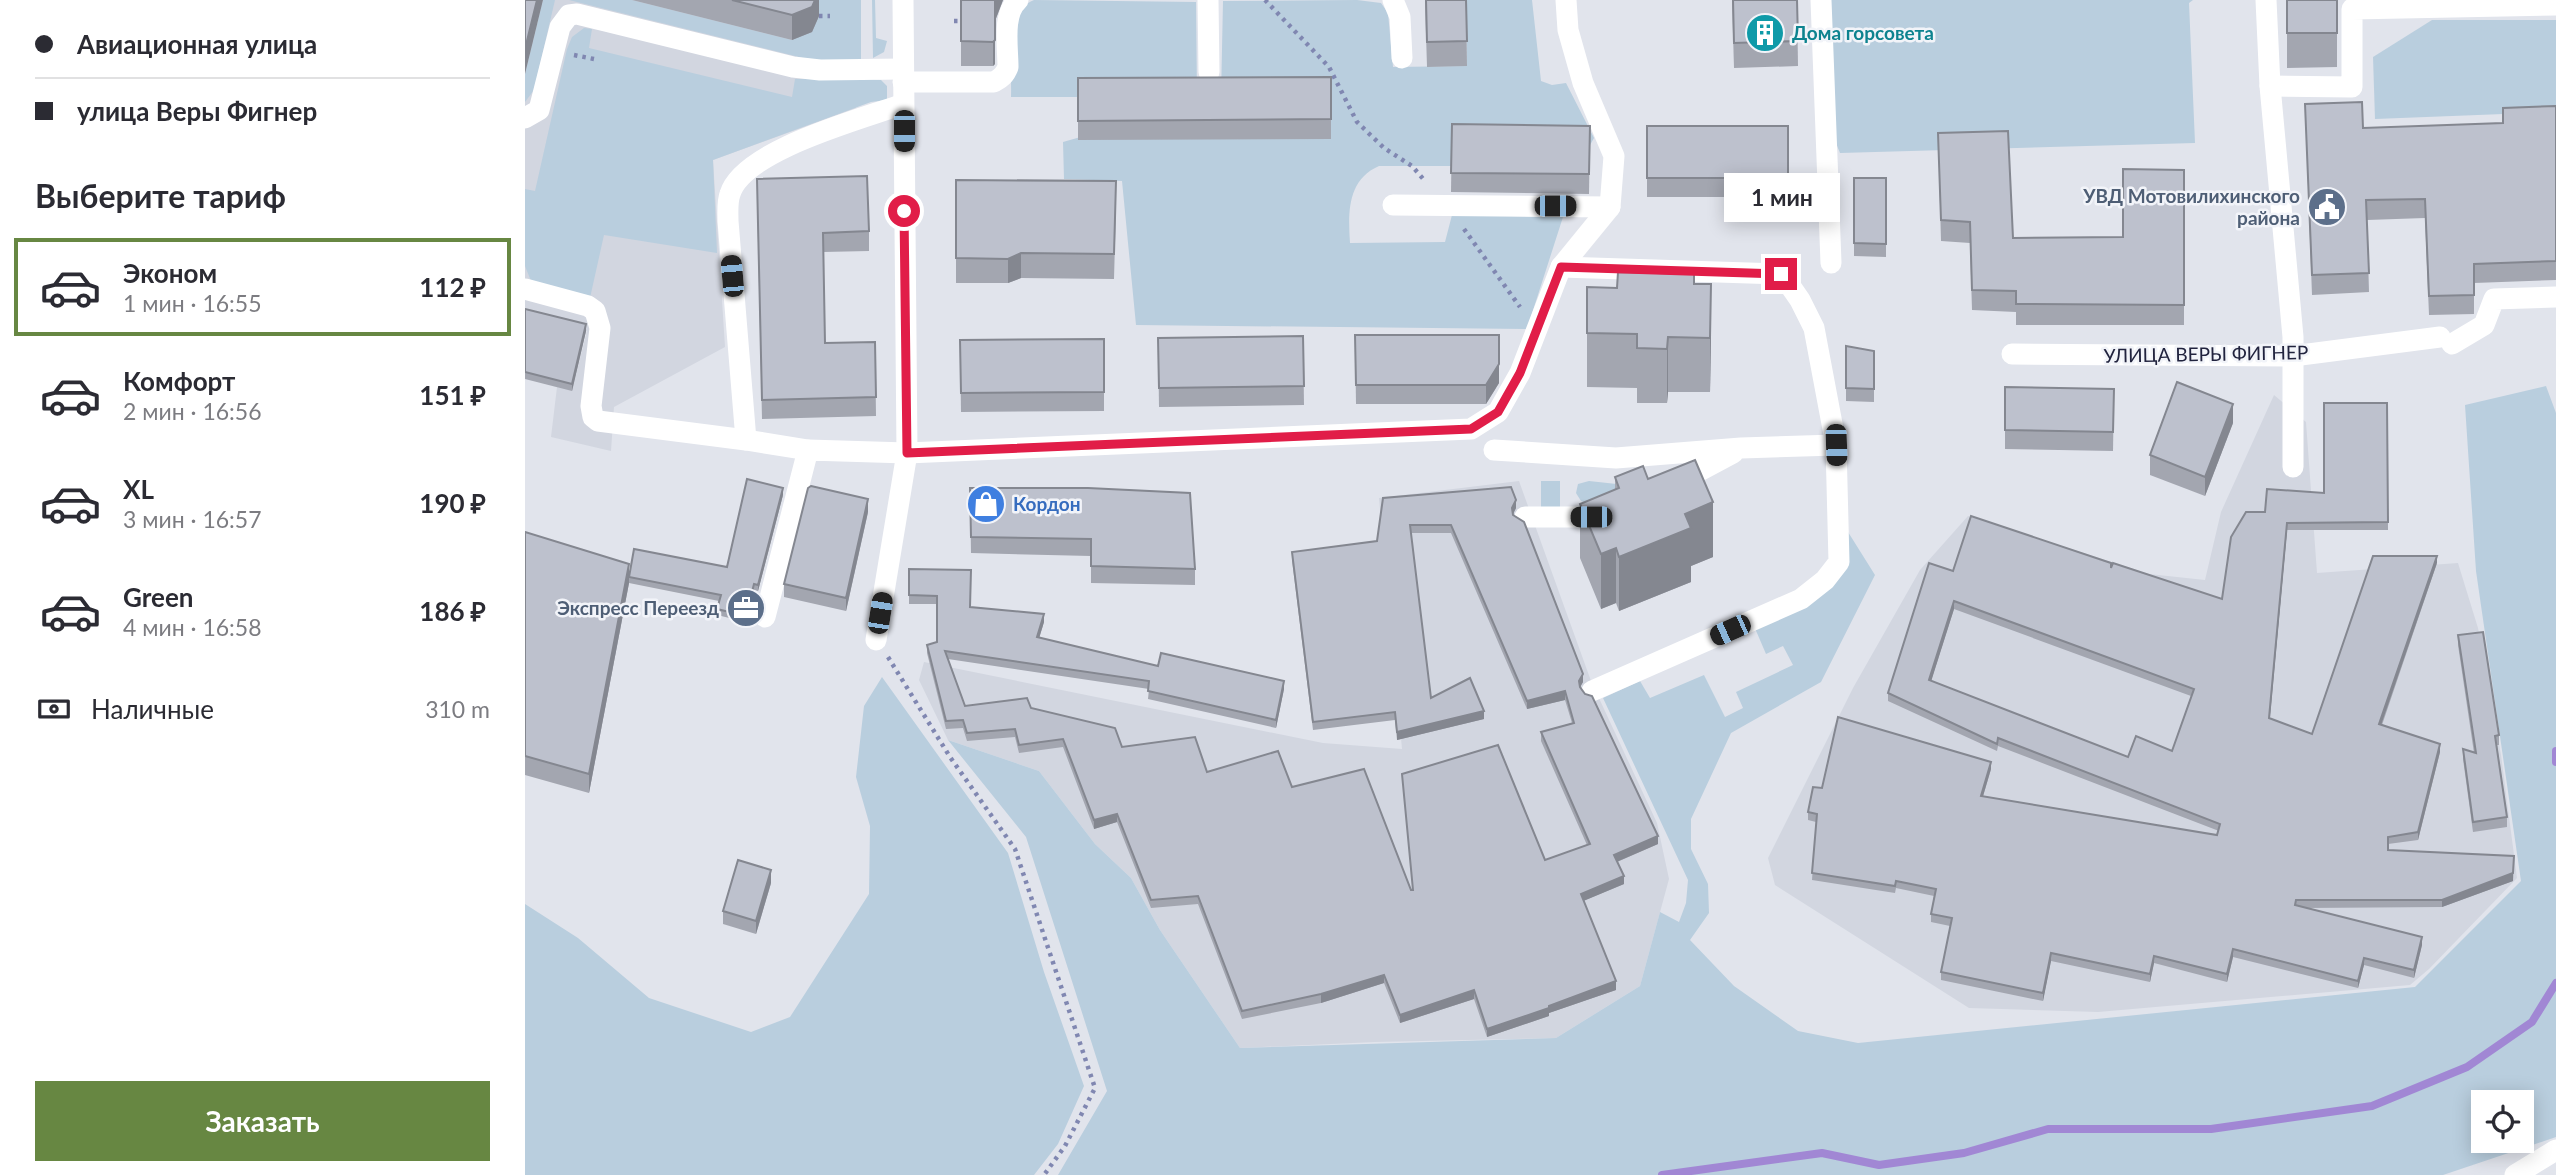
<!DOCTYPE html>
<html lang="ru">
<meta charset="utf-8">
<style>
body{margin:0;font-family:Lato,sans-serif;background:#f2f2f3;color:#2b2b33;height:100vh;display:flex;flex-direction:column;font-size:26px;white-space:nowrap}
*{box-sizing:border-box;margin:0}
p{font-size:23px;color:#7c7c81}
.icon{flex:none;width:38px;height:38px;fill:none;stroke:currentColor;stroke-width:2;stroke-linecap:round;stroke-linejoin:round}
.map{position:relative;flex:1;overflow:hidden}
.side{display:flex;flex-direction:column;background:#fff;width:525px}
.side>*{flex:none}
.hud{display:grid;align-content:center;height:154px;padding:0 35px;background:#fff}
.tools{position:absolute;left:1946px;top:1090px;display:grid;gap:14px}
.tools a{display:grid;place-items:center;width:63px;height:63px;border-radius:0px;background:#fff;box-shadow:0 4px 18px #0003;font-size:35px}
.end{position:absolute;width:32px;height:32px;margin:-16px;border:9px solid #e11d48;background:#fff;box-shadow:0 0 0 4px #fff}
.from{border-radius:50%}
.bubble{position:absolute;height:49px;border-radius:0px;background:#fff;box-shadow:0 4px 18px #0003;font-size:23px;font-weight:700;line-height:49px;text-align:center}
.car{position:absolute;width:21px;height:42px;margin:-21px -10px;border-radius:9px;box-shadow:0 0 5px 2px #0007;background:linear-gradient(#222 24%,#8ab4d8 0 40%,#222 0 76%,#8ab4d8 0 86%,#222 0)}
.hud b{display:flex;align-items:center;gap:24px;height:66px;font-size:26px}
.hud b+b{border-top:2px solid #e1e1e2}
.hud i{width:18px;height:18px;background:#2b2b33}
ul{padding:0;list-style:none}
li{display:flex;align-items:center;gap:21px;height:98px;margin:0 14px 10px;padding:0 21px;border:4px solid transparent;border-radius:0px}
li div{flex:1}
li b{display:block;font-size:26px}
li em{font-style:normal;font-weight:700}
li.active{border-color:#678742}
li>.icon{width:63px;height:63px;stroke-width:1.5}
h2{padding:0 35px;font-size:32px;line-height:84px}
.pay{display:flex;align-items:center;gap:18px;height:77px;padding:0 35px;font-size:26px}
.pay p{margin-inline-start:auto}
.button{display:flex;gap:14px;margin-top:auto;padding:14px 35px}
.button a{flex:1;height:80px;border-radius:0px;background:#678742;color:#fff;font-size:28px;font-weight:700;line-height:80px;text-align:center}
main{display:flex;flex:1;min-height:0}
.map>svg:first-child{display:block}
.built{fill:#d2d6e0}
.green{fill:#b9cede;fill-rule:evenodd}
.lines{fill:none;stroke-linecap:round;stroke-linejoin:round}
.stream{stroke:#a187d4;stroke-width:8}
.path{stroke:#8087b1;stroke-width:4.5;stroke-dasharray:3.5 5;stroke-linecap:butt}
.minor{stroke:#fff;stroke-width:21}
.wall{fill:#a3a6b0;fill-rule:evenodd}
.shaded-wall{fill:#848790}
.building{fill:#bdc1cd;stroke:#848790;stroke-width:2;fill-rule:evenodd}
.route{stroke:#e11d48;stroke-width:9}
.labels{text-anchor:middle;stroke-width:5;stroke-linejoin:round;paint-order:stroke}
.culture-label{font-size:19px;font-weight:bold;fill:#0d838f;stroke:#f2f4f9;text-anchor:start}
.service-label{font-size:19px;font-weight:bold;fill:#4e5e75;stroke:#f2f4f9;text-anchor:end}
.street-label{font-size:19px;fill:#21233e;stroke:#f2f4f9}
.shop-label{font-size:19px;font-weight:bold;fill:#366cbe;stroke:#f2f4f9;text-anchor:start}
</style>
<main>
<section class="side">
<div class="hud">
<b><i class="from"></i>Авиационная улица</b>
<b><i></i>улица Веры Фигнер</b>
</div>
<h2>Выберите тариф</h2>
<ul>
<li class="active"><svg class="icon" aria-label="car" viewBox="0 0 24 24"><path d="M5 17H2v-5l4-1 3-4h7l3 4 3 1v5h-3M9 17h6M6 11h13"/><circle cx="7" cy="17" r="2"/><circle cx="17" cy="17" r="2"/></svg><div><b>Эконом</b><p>1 мин · 16:55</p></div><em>112 ₽</em></li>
<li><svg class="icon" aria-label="car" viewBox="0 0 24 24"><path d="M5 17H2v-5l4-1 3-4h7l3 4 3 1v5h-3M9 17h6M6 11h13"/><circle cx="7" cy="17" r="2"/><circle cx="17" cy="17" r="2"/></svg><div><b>Комфорт</b><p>2 мин · 16:56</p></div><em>151 ₽</em></li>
<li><svg class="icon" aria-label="car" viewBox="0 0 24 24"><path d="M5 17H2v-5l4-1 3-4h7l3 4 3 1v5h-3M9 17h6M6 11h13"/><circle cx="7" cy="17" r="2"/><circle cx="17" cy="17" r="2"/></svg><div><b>XL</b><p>3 мин · 16:57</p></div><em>190 ₽</em></li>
<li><svg class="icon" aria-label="car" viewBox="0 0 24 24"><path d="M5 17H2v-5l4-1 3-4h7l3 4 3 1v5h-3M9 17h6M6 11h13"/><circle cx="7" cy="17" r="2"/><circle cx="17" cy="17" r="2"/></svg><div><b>Green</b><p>4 мин · 16:58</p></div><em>186 ₽</em></li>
</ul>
<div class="pay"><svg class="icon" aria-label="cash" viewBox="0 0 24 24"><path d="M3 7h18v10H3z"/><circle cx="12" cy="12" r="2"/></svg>Наличные<p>310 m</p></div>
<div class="button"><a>Заказать</a></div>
</section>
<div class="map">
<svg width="2031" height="1175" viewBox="0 0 2031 1175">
<rect width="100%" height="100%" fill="#e1e4ec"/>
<g class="built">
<polygon points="0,0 331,0 331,108 188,160 200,347 89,407 86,451 26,437 32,387 47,390 62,331 0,315"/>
<polygon points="1749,395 1781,422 1792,573 1933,563 1953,628 1976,755 1992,878 1904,969 1885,985 1573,1012 1444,1008 1250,885 1243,858 1328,688 1395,570 1443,516 1624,574 1680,580 1696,512"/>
<polygon points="994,481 1066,681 1132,823 1144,879 1115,986 1031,1038 850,1042 715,1048 635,930 606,878 570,844 514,771 423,740 394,680 399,662 798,743 877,749 854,498"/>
</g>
<g class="green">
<polygon points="18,0 30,0 9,90 0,102 0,74"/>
<polygon points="44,0 107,0 267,40 291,0 336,0 336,60 303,62 282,59"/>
<polygon points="347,0 350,0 351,38 362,41 359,52 348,58"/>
<path d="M509,0L671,2L672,97H486C487,70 480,10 509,0Z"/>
<path d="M832,0L856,3L863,13L868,67L942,66L941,0H1007L1016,81L1027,85L1041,83L1069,138L1065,145L927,166H854C822,180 823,213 825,243L920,242L927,215L1038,217L1002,329L611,325L597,181L539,179L538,142L696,97L698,1Z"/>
<polygon points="1302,0 1668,0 1664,3 1670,143 1315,153 1306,131"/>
<polygon points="1907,20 2031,20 2031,112 1850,119 1848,57"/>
<polygon points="59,28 67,29 64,48 267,97 270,79 347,79 356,80 362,86 362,100 346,102 188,160 192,253 79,235 65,298 6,281 0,266 0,189 10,191 42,49 47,37"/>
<path d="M2021,386L2031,413V1137L1918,1175H533L582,1091L501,837L423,740L514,771L570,844L606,878L635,930L715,1048L1031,1038L1115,986L1135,912L1154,922L1161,903L1163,880L1078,698L1115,681L1125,698L1179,675L1200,717L1218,708L1211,692L1268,665L1258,646L1241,654L1229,626L1286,601L1318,524L1350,575L1296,682L1206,733L1166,819V849L1183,884L1184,913L1165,940L1209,986L1273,1031L1333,1043L1890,987L1996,881L1951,571L1940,405ZM1958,1102H1997V1141H1958Z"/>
<rect x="1016" y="481" width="19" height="27"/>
<polygon points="1064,481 1119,487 1061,503 1056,501 1051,493 1053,484"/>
<polygon points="357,677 483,853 519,972 559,1086 533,1144 509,1175 0,1175 0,904 53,938 124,998 226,1032 265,1017 344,894 345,826 331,777 339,706"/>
</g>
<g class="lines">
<g class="stream">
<polyline points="2031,751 2031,762"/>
<polyline points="1137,1175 1297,1153 1354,1165 1439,1153 1523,1129 1686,1129 1847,1106 1942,1067 2007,1022 2031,983"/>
</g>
<g class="path">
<polyline points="740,0 804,67 832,122 859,148 887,166 900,181"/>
<polyline points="294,16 305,16"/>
<polyline points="429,21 436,21"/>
<polyline points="49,55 69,59"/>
<polyline points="939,229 995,307"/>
<polyline points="363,657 425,757 490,849 570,1088 540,1146 519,1175"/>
</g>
<g class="minor">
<polyline points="683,0 684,72"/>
<polyline points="868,0 875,17 877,58"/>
<polyline points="1296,0 1306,263"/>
<polyline points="1741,0 1745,86 1768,337 1768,467"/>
<path d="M378,82H469C476,78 480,75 483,67C483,47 477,14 493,0"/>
<polyline points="1745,86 1827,87 1827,9 2031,5"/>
<polyline points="0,118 14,110 35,27 44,15 52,14 268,67 295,70 378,69"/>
<polyline points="868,205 1085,207"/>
<polyline points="1036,267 1085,207 1089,156 1058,83 1043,30 1041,0"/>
<polyline points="0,289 63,306 70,311 75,328 66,406 68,417 73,421 221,440"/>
<polyline points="1927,344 1959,325 1969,299 2031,297"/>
<polyline points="1487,354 1768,356 1915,337"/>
<path d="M283,450L221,440L203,221C203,213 202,202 205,194C218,150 337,119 378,104"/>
<polyline points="969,450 1091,458 1216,448 1311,445"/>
<polyline points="1150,484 1208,453"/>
<polyline points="1000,517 1084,517"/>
<polyline points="240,617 283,450 382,453 946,429 973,412 995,373 1036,267 1257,274 1275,300 1289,328 1311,445 1314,562 1300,580 1276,599 1067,691"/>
<polyline points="351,640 382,453 378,0"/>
<polyline points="1990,1175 2031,1150"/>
</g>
</g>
<g class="wall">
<polygon points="107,0 294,0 294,16 287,32 267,40"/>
<polygon points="436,0 478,0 470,21 470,64 468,66 436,66"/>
<polygon points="900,0 941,0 942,66 902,67"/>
<polygon points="1207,0 1272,0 1273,66 1209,68"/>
<polygon points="1762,0 1812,0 1812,67 1762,68"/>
<polygon points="806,77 806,139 553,140 553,78"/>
<polygon points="1780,104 1838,128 1978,123 1978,108 2031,106 2031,280 1949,283 1949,314 1904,315 1900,218 1842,220 1844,292 1787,295"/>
<polygon points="927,124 1065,126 1064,194 926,192"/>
<rect x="1122" y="126" width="141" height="71"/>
<polygon points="1413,133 1488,238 1598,237 1659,170 1659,325 1491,325 1491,312 1447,310 1445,243 1416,241"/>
<polygon points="1329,178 1361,178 1361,257 1329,256"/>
<polygon points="431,180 591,206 589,279 496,278 483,283 431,283"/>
<polygon points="232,198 344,231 344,251 298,252 300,343 350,342 351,416 237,419"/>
<polygon points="1169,284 1186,338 1185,392 1143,392 1142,403 1112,403 1112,388 1062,387 1062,333 1092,288"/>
<polygon points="0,309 61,331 47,391 0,379"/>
<polygon points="830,335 974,383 961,404 831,404"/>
<polygon points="778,336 779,405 634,407 633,338"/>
<polygon points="579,339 579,411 436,412 435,340"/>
<polygon points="1321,346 1349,351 1349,402 1321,401"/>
<polygon points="1480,387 1589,389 1588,451 1480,449"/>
<path d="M1862,403L1863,530H1762L1745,718L1787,734L1912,563L1857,725L1915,752L1893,840L1863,844V850L1988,881L1917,907L1779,908L1897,945L1889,978L1839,965L1833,988L1708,957L1702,982L1629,963L1625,982L1526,961L1518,1001L1416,980V972L1425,926L1406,922V914L1409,896L1371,888L1370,893L1287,880L1291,822L1283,820V812L1297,788L1466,769L1458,796L1692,835L1694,831L1473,746L1472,751L1363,701V693L1428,571L1586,568L1697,599L1740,512L1799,493ZM1429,609L1666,696L1647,751L1603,757L1406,681Z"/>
<polygon points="1708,423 1680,496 1625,475 1625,455"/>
<polygon points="1090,477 1123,479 1188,557 1166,566 1166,582 1094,611 1091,603 1076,609 1055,558 1055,504 1090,490"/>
<polygon points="445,488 670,569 670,585 566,583 566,556 446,553"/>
<polygon points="258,495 233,591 229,590 221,622 192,615 194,601 104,583 64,793 0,775 0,532 104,577 202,567"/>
<polygon points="858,498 991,508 988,514 1058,682 1055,687 1133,844 1092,862 1099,884 1058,901 1091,990 1024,1013 1024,1016 962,1037 949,999 875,1023 859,983 796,1003 717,1019 673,904 626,908 592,822 569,829 538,747 494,753 490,737 442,741 438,728 421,729 402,653 402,645 412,642 412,604 384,604 384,569 445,607 519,622 514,638 633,666 759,689 751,728 623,699 624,689 423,659 440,706 506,708 597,747 682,772 767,787 886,890 888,890 877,774 1020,860 1062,845 1016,741 1016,732 1047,723 1040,700 1002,709 926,533 886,533 906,698 959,719 872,740 870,720 788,730 767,560 767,552 852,541"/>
<polygon points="343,512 321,611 259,597 259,584"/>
<polygon points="1933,635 1974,735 1974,745 1972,745 1982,817 1982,827 1948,832 1938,759 1938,749 1949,753 1933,645"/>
<polygon points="246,883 231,934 198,924 198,911"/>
</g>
<g class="shaded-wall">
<polygon points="12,0 18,0 0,74 0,49"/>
<polygon points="290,0 294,0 294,16 287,32 267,40 267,15"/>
<polygon points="470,0 478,0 470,21"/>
<polygon points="470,40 470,64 468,66 468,42"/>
<polygon points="496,253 496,278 483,283 483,259"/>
<polygon points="1186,284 1186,338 1185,392 1185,338"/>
<polygon points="61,324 61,331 47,391 47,384"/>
<polygon points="1143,337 1143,392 1142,403 1142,349"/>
<polygon points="974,364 974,383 961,404 961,385"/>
<polygon points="1708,404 1708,423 1680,496 1680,477"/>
<polygon points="258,488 258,495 233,591 233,585"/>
<polygon points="343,499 343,512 321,611 321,598"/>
<polygon points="991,500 991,508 987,516 987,508"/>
<polygon points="1188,502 1188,557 1166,566 1166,582 1094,611 1094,557 1160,514"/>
<polygon points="1762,523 1762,530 1744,725 1744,718"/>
<polygon points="1091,548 1091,603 1076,609 1076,554"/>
<polygon points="1912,556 1912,563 1854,731 1854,724"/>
<polygon points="104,564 104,583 64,793 64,774"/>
<polygon points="229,584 229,590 221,622 221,616"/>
<polygon points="1429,601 1429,609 1404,688 1404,680"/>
<polygon points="519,614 519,622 512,645 512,637"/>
<polygon points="1058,674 1058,682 1054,689 1054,681"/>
<polygon points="759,681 759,689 751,728 751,720"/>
<polygon points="1040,691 1040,700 1002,709 1002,701"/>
<polygon points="959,711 959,719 872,740 872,732"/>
<polygon points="1915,744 1915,752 1893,840 1893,832"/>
<polygon points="1466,762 1466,769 1456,803 1456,796"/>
<polygon points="592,814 592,822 569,829 569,820"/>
<polygon points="1133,836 1133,844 1089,863 1089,855"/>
<polygon points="1989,856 1988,881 1917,907 1917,900"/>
<polygon points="246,870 246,883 231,934 231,921"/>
<polygon points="1099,876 1099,884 1056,902 1056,894"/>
<polygon points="1897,937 1897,945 1889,978 1889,970"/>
<polygon points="1708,949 1708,957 1702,982 1702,974"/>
<polygon points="1526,953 1526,961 1518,1001 1518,993"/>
<polygon points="1629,956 1629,963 1625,982 1625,974"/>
<polygon points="1839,958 1839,965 1833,988 1833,981"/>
<polygon points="859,975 859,983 796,1003 796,994"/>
<polygon points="1091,981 1091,990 1024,1013 1024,1016 962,1037 962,1029"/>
<polygon points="949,990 949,999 875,1023 875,1015"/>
</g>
<g class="building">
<polygon points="0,0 12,0 0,49"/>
<polygon points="207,0 290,0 287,7 267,15"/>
<polygon points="436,0 470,0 470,40 468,42 436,41"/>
<polygon points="901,0 941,0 942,41 902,42"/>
<polygon points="1208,0 1272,0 1273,41 1209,43"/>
<rect x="1762" y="0" width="50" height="33"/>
<polygon points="806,77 806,119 553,121 553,78"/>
<polygon points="1837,102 1838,128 1978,123 1978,108 2031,106 2031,261 1949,264 1949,295 1904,296 1900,199 1841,200 1844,273 1787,275 1780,104"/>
<polygon points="927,124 1065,126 1064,174 926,173"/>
<rect x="1122" y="126" width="141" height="52"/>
<polygon points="1483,131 1488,238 1598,237 1598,169 1659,170 1659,305 1491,304 1491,291 1447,290 1445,222 1416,220 1413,133"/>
<polygon points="342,176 344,231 298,233 300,343 350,342 351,397 237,400 232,179"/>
<polygon points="1329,178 1361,178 1361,244 1329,243"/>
<polygon points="431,180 591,181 589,254 496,253 483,259 431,258"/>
<polygon points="1093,272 1169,274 1169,284 1186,284 1185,338 1143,337 1142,349 1112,348 1112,334 1062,333 1062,287 1092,288"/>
<polygon points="0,309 61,324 47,384 0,372"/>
<polygon points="830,335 974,335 974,364 961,385 831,385"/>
<polygon points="778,336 779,386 634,388 633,338"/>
<polygon points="579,339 579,392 436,393 435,340"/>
<polygon points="1321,346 1349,351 1349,389 1321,388"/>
<polygon points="1652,382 1708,404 1680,477 1625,455"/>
<polygon points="1480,387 1589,389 1588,432 1480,430"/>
<path d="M1799,403H1862L1863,522L1762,523L1744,718L1787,734L1848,556H1912L1854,724L1915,744L1893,832L1863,837V850L1989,856L1988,873L1917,900H1771L1770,905L1897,937L1889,970L1839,958L1833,981L1708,949L1702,974L1629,956L1625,974L1526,953L1518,993L1416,972L1427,918L1406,914L1411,889L1371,881L1370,886L1287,873L1292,814L1283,812L1288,787L1297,788L1313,717L1466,762L1456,796L1692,835L1695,824L1473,738L1472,744L1363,693L1404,563L1428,571L1446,516L1586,563V568L1588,563L1697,599L1706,537L1721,512H1740L1742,489L1799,493ZM1429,601L1669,689L1647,751L1611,736L1603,757L1404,680Z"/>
<polygon points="1170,460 1188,502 1160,514 1166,528 1094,557 1091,548 1076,554 1055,504 1094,488 1090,477 1118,466 1123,479"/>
<polygon points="222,479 258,488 233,585 229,584 221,616 192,609 196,595 104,577 109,549 202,567"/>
<polygon points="286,486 343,499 321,598 259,584 283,488"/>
<polygon points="986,487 991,500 987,508 988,515 999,522 1058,674 1054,681 1055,687 1060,694 1067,696 1133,836 1089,855 1099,876 1056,894 1091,981 1024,1006 1024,1008 962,1029 949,990 875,1015 859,975 796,994 717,1011 673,896 626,900 592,814 569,820 538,739 494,745 490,729 442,733 438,720 421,721 402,645 412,642 412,596 384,595 384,569 446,570 445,607 519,614 512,637 633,666 636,653 759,681 751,720 623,691 624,681 420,651 440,706 502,698 506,708 590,728 597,747 670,737 682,772 753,751 767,787 839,769 886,890 888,890 877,774 973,745 1020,860 1065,844 1016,732 1049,723 1040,691 1002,701 926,525 885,525 906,698 945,678 959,711 872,732 870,712 788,722 767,552 852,541 858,498"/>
<polygon points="445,488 563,488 665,493 670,569 566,566 566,539 446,537"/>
<polygon points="0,532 104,564 64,774 0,756"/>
<polygon points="1958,632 1974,735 1970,736 1982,817 1948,822 1938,749 1951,753 1933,635"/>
<polygon points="213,860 246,870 231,921 198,911"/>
</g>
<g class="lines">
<polyline class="route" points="379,211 382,453 946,429 973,412 995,373 1036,267 1256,274"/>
</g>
<defs>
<symbol id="building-disc" viewBox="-11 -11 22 22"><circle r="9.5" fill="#0f9aa8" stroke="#f2f4f9"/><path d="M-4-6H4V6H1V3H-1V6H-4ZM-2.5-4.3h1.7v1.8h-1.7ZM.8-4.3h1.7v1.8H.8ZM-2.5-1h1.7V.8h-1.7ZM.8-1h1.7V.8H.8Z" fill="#fff"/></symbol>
<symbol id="civic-disc" viewBox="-11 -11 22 22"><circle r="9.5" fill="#5c6f8a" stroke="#f2f4f9"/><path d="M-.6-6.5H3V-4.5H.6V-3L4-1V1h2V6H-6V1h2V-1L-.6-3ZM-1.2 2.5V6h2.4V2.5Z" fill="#fff"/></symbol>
<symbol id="shop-disc" viewBox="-11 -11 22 22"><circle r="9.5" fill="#3f7fe0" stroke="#f2f4f9"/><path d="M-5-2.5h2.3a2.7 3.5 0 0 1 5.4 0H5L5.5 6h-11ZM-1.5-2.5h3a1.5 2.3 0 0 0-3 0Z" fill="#fff"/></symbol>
<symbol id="office-disc" viewBox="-11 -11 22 22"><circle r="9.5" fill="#5c6f8a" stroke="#f2f4f9"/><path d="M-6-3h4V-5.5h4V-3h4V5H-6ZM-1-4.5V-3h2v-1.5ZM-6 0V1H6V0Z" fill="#fff"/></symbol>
</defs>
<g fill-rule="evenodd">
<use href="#building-disc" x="1218" y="11" width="44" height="44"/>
<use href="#civic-disc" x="1780" y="185" width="44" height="44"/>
<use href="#shop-disc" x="439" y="482" width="44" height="44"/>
<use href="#office-disc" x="199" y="586" width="44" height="44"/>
</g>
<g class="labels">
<g class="culture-label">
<text x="1267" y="40">Дома горсовета</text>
</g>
<g class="service-label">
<text x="1775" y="203">УВД Мотовилихинского<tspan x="1775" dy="22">района</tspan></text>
<text x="194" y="615">Экспресс Переезд</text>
</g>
<g class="street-label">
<text transform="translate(1681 354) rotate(-1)" y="7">УЛИЦА ВЕРЫ ФИГНЕР</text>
</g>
<g class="shop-label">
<text x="488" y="511">Кордон</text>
</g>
</g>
</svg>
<div class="tools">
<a><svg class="icon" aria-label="locate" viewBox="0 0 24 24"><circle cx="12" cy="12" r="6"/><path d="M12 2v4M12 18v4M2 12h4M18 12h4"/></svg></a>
</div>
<i class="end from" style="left:379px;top:211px"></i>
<i class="end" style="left:1256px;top:274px"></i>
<div class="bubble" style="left:1199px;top:173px;width:116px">1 мин</div>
<i class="car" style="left:379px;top:131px;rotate:180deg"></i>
<i class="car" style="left:1030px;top:206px;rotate:90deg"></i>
<i class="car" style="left:207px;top:276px;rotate:355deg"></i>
<i class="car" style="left:1311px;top:445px;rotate:178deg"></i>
<i class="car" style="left:1066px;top:517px;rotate:270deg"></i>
<i class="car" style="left:355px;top:613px;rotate:9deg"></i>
<i class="car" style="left:1205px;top:630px;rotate:246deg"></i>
</div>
</main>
